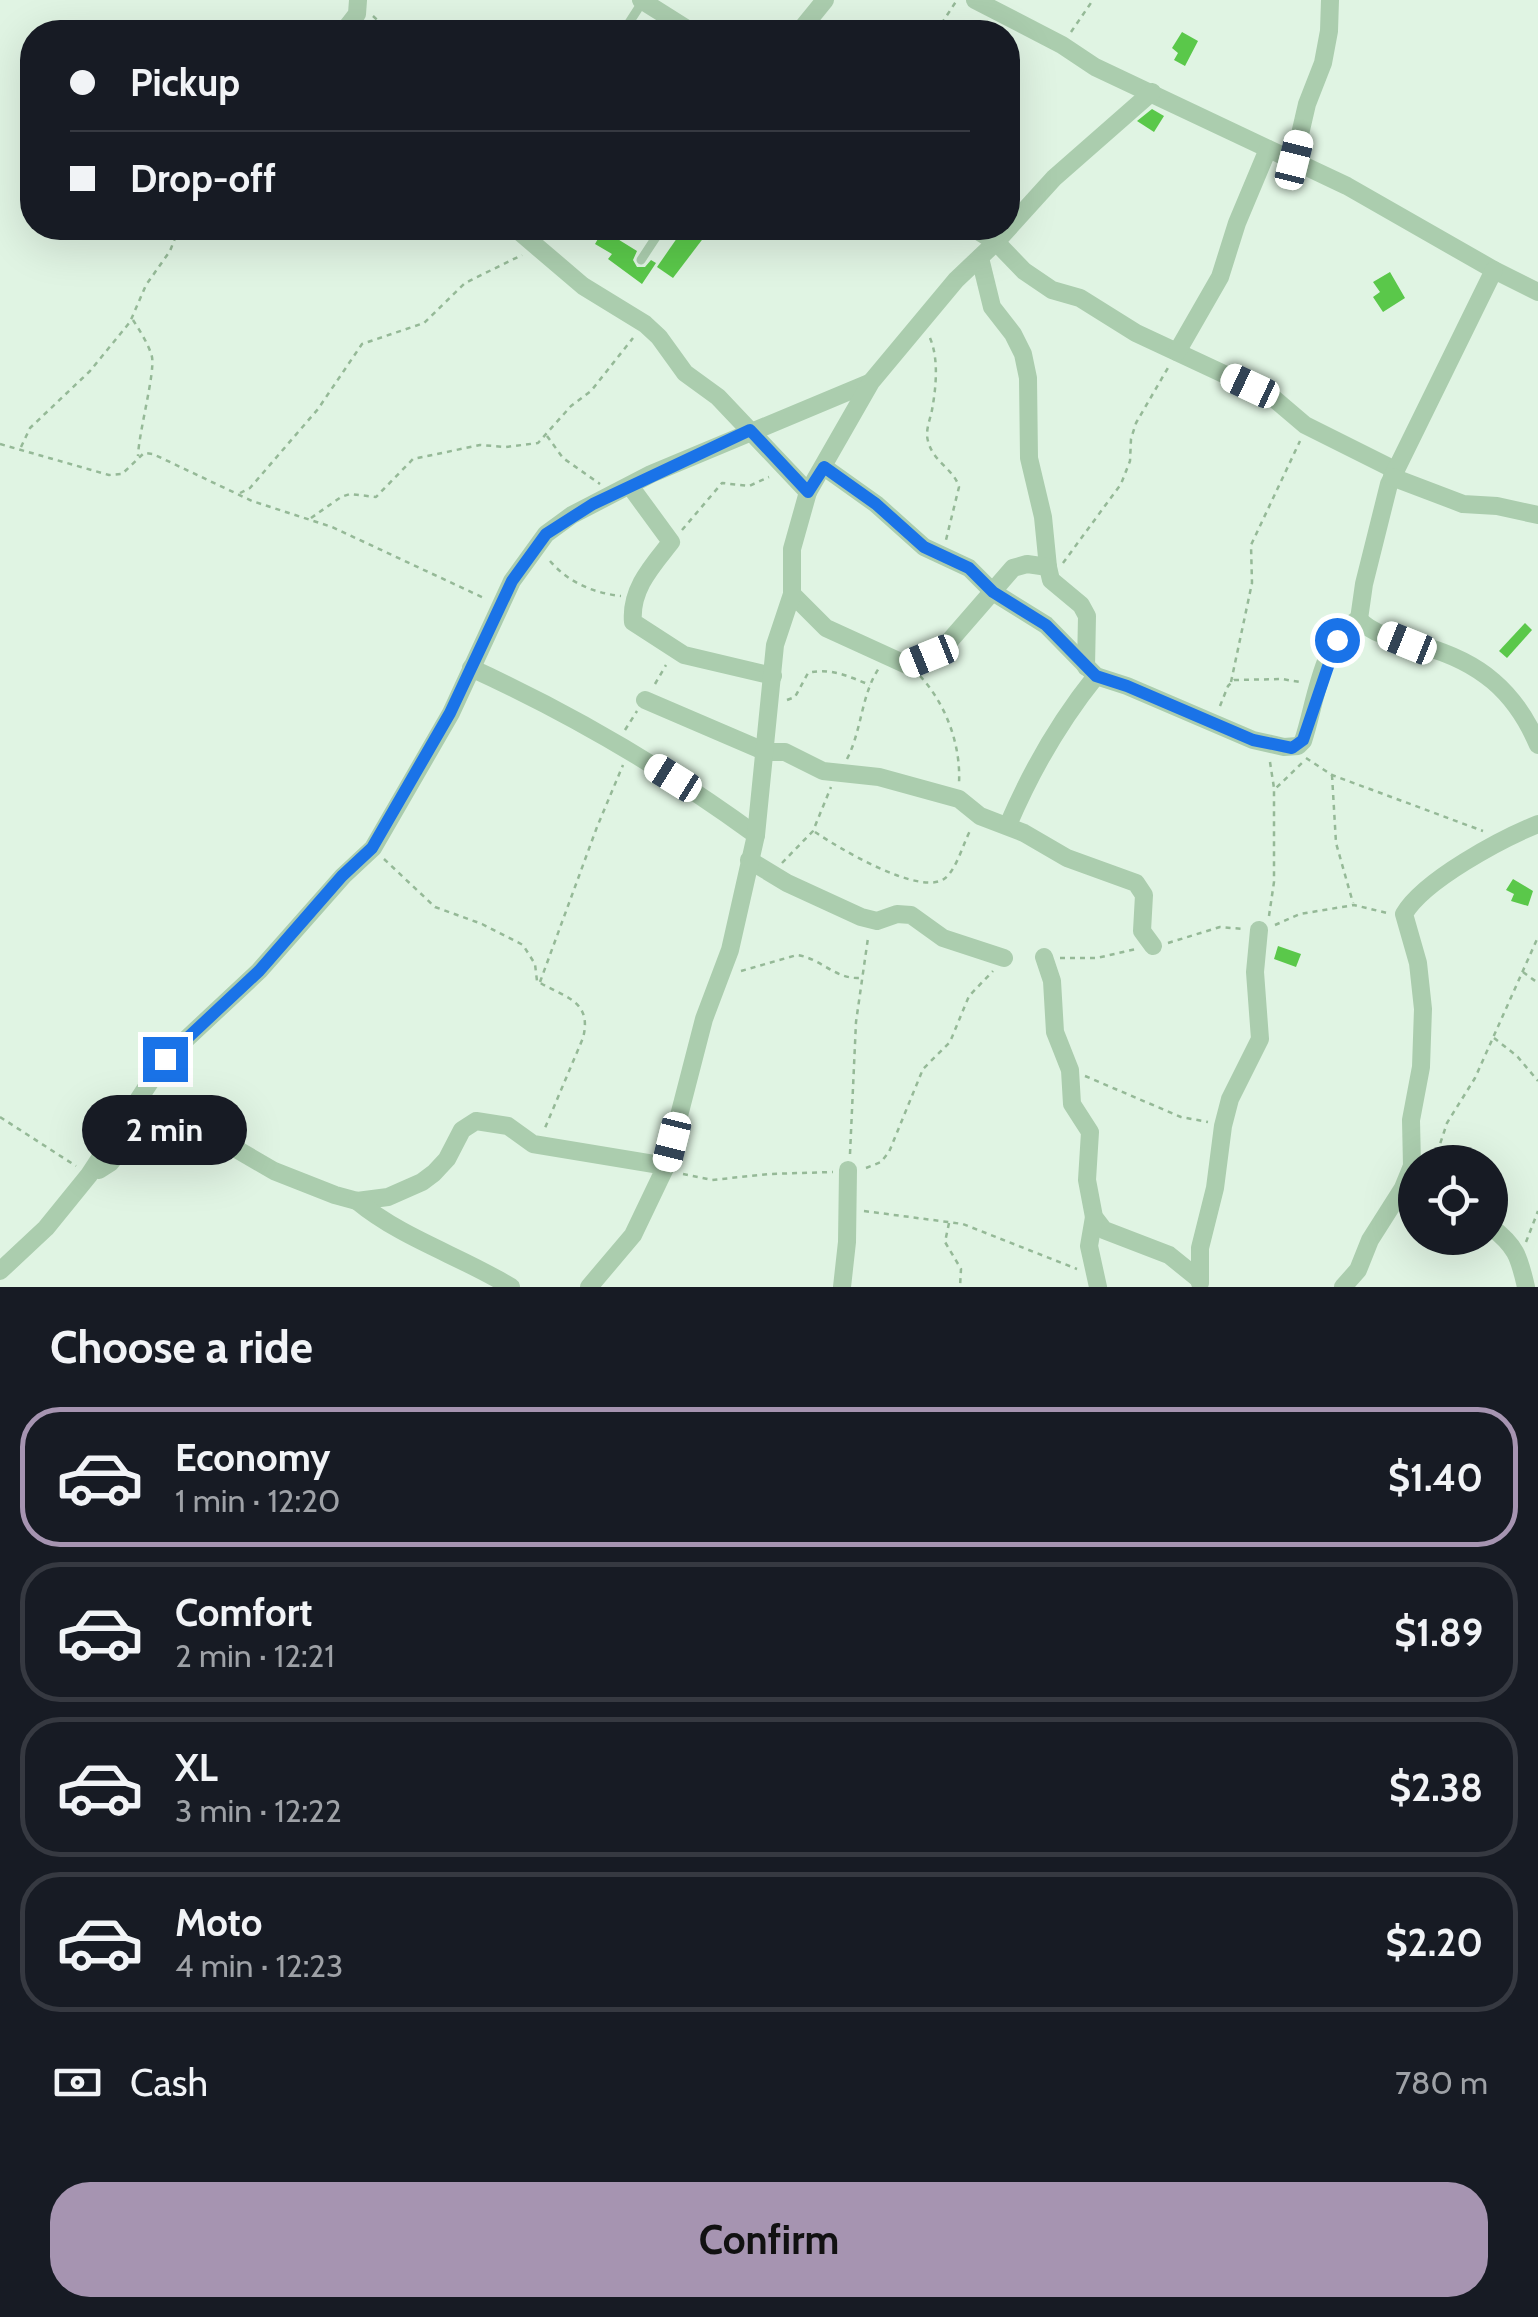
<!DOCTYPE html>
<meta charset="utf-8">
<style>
body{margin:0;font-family:Cabin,sans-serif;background:#242831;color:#f1f3f6;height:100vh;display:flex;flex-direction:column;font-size:38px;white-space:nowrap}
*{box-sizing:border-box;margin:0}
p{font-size:32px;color:#9ea1a6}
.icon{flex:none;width:55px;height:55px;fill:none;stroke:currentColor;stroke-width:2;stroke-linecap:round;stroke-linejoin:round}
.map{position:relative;height:1287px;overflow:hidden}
.details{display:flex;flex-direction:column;background:#171b24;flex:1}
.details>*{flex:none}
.top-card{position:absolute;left:20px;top:20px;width:1000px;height:220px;border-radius:40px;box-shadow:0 10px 40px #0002;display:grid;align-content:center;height:220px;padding:0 50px;background:#171b24}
.fabs{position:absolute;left:1398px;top:1145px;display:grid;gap:20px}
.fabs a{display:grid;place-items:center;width:110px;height:110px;border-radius:50%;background:#171b24;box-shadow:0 10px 40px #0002;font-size:50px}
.end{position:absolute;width:45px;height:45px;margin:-22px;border:12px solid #1a73e8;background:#fff;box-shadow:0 0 0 5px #fff}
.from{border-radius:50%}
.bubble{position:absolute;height:70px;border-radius:35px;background:#171b24;box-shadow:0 10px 40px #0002;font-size:32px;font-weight:700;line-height:70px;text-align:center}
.car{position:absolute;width:30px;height:60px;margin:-30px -15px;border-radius:12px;box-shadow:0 0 8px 2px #0007;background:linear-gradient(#fff 24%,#345 0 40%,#fff 0 76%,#345 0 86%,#fff 0)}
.top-card b{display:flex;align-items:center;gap:35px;height:95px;font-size:38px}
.top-card b+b{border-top:2px solid #363941}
.top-card i{width:25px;height:25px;background:#f1f3f6}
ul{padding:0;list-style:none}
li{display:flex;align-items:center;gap:30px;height:140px;margin:0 20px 15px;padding:0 30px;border:5px solid #363941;border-radius:40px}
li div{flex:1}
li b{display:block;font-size:38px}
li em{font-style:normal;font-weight:700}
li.current{border-color:#a694b1}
li>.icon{width:90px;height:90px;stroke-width:1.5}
h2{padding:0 50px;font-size:45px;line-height:120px}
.pay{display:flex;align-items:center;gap:25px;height:110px;padding:0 50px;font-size:38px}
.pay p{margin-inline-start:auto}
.primary-button{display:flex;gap:20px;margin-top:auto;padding:20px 50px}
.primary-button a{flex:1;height:115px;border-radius:40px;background:#a694b1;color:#111;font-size:40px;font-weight:700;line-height:115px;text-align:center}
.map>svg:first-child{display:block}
.building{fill:#5ac84a}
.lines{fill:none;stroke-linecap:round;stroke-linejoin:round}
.path{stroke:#95b997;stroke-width:2.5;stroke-dasharray:5 5;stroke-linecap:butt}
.lane{stroke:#abcdae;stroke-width:9}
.street{stroke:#abcdae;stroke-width:18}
.route{stroke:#1a73e8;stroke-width:12}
</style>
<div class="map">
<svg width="1538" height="1287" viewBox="0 0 1538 1287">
<rect width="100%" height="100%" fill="#e0f4e3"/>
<g class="building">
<polygon points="1182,32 1198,41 1185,66 1174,60 1178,53 1172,48"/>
<polygon points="1152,109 1164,116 1154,132 1137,121"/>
<polygon points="684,228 711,228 673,278 657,267"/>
<polygon points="603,230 637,251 633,260 637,267 645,267 651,260 656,263 642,284 608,259 612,254 595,244"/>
<polygon points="1390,272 1405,298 1383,312 1373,297 1380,292 1373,282"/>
<polygon points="1525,623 1532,630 1507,658 1499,651"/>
<polygon points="1513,879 1533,891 1528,906 1511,901 1514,894 1506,890"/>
<polygon points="1278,946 1301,954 1296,967 1274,959"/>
</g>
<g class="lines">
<g class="path">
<polyline points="373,16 390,32"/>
<polyline points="936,32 957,0"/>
<polyline points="1071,32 1093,0"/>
<path d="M133,320C140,331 149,345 152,357C155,374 139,431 138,456"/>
<path d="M930,338C939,359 936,388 932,410C930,420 925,431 928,441C933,462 954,469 959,487L946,540"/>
<polyline points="547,436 563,458 600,484"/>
<polyline points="0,444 109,475 122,474 144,453 153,454 252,501 332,527 484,598"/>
<polyline points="21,447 30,428 90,371 130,322 146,285 170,251 179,228"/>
<polyline points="240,493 250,488 318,409 362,344 424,323 465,283 522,255"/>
<polyline points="311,518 341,497 350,494 376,497 413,459 480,445 506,447 538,443 571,406 591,391 633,338"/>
<polyline points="682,530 722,483 749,486 769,477"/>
<path d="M550,561C568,582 593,593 621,596"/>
<polyline points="1063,563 1121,484 1130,461 1131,439 1136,423 1169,366"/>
<path d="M920,676C946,704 961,745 959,783"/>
<polyline points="1231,682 1252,583 1251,545 1300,441"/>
<polyline points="655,684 666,665"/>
<path d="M787,700L795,697L808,673C830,667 850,677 870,685"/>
<polyline points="1220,706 1228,686 1234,680 1282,679 1300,682"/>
<polyline points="625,730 637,711"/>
<polyline points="1306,758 1332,775 1483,831"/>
<path d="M847,759C862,730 861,695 879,668"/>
<polyline points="1270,762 1274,788"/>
<polyline points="1332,775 1336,843 1353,903"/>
<path d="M815,832C837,847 918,896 944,879C956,871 963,844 970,831"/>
<path d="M384,859L435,907L482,924L523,945L535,964L537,981C562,997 593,999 583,1038L545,1128"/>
<polyline points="782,863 813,831 831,787"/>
<polyline points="1269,916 1274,882 1274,790 1303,762"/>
<polyline points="1275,925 1300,914 1354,905 1387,913"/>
<polyline points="1168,943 1220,927 1243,929"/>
<polyline points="1060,958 1097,958 1136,949"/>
<path d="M741,971L797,955C820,958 835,979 859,978"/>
<polyline points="1523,972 1538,983"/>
<polyline points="540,982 597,827 623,765"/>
<polyline points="1494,1038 1517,1056 1538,1081"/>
<polyline points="1085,1076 1181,1117 1208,1122"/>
<polyline points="0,1117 76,1166"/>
<polyline points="850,1154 856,1022 868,938"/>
<polyline points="1434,1162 1447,1123 1475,1078 1538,937"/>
<polyline points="866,1168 881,1162 889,1152 923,1069 950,1042 969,996 993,971"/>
<polyline points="683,1174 712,1180 769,1174 833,1172"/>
<polyline points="864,1211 963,1224 1077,1269"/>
<polyline points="949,1223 945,1242 961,1269 960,1287"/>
<polyline points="1526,1242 1538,1211"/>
</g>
<g class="lane">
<polyline points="623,32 643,1"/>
<polyline points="641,260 662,228"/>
</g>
<g class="street">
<polyline points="641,0 692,32"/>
<polyline points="975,0 1062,45 1095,67 1347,186 1494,270 1538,292"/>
<polyline points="343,32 357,14 358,0"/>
<polyline points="799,32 825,0"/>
<polyline points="1294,160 1307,104 1323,63 1329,31 1330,0"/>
<polyline points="515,228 583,286 645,324 659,337 685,373 718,397 808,492"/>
<polyline points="973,228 996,242 1024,271 1052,290 1080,298 1136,333 1271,396 1305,425 1395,470"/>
<polyline points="980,258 992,307 1013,334 1023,354 1028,378 1029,458 1043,517 1048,567 1051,580 1081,605 1087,616 1086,667"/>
<path d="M1494,270L1389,484L1364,584L1359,619C1371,635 1403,641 1423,646C1480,662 1515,691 1538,745"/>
<polyline points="1177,352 1220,277 1237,223 1268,149"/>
<path d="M824,467L876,504L924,547L969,568L993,592L1046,625L1096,676L1127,686L1253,740L1284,747L1298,746L1303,741C1316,703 1321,639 1359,619"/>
<polyline points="1392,477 1463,504 1497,506 1538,515"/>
<path d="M630,486L671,542C653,565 630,589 633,622L684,655L773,676"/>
<polyline points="792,594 826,628 907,665 946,645 1013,568 1027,564 1048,567"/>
<path d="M471,668C572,714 667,770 756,835"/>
<polyline points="645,700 766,752 785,752 823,771 879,777 959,799 980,816 1024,833 1067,858 1136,883 1144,895 1142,931 1153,946"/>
<path d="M1008,825C1031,771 1059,722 1096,676"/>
<polyline points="749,860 787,883 861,917 877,921 897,914 911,915 943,938 1004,958"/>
<polyline points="1044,957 1052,981 1055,1032 1070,1070 1072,1104 1090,1132 1087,1180 1094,1217 1104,1230 1169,1255 1200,1280"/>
<polyline points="99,1170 110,1163 133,1135 150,1126 219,1139 274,1171 335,1195 357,1201 388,1197 422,1182 434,1173 447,1159 462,1130 476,1121 508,1126 533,1144 666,1166"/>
<path d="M357,1201C403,1239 461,1256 511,1287"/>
<polyline points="1094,1217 1089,1246 1098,1287"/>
<path d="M1490,1226C1516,1246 1519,1256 1526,1287"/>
<polyline points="0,1271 46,1228 89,1175 165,1059 259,971 343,876 373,848 451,713 512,581 546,534 572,515 651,474 869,383"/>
<polyline points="1200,1283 1200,1248 1215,1188 1223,1126 1230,1099 1260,1039 1255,972 1259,930"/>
<polyline points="589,1287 633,1235 666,1166 704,1019 730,950 756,835 775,645 792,594 792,549 808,492 871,382 956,280 996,242 1054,178 1152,92"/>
<polyline points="842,1287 847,1242 848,1170"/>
<path d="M1343,1287L1358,1270L1370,1240L1403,1188L1412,1166L1411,1120L1421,1067L1423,1009L1418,963L1404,914C1424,880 1501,839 1538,824"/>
</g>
</g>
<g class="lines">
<polyline class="route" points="165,1059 259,971 342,876 372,848 450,713 512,581 546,534 593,504 750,430 808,492 824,467 876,504 924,547 969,568 993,592 1046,625 1096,676 1127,686 1253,740 1292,748 1303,740 1337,640"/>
</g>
</svg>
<div class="fabs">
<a><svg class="icon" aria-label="locate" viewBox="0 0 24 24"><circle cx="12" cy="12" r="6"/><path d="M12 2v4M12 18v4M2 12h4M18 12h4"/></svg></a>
</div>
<i class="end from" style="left:1337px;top:640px"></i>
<i class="end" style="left:165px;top:1059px"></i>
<div class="bubble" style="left:82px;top:1095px;width:165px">2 min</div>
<i class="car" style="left:1294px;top:160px;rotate:14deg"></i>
<i class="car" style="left:1250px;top:386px;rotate:295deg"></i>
<i class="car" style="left:1407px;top:643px;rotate:292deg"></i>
<i class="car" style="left:929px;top:656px;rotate:248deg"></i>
<i class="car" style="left:673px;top:778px;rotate:302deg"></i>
<i class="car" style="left:672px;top:1142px;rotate:194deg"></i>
<div class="top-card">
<b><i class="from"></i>Pickup</b>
<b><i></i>Drop-off</b>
</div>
</div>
<section class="details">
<h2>Choose a ride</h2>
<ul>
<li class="current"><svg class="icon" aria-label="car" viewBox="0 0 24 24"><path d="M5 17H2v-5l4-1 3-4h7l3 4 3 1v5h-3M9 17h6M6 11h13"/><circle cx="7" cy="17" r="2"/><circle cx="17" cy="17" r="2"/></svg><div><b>Economy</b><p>1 min · 12:20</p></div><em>$1.40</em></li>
<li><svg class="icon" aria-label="car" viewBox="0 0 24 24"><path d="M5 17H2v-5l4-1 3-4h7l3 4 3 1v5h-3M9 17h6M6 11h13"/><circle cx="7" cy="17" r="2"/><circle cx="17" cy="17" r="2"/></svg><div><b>Comfort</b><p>2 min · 12:21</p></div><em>$1.89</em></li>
<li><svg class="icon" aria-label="car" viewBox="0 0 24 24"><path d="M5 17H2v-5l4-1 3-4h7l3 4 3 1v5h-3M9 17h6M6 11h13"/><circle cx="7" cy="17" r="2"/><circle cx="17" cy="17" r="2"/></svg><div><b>XL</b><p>3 min · 12:22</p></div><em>$2.38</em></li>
<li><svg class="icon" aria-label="car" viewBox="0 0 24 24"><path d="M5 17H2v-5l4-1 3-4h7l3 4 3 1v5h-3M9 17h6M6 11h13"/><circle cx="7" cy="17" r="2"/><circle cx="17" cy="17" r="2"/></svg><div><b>Moto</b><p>4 min · 12:23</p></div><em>$2.20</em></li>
</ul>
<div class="pay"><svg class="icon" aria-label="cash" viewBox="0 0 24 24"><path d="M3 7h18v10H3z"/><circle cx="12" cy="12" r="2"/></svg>Cash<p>780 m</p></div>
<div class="primary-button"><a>Confirm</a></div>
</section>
